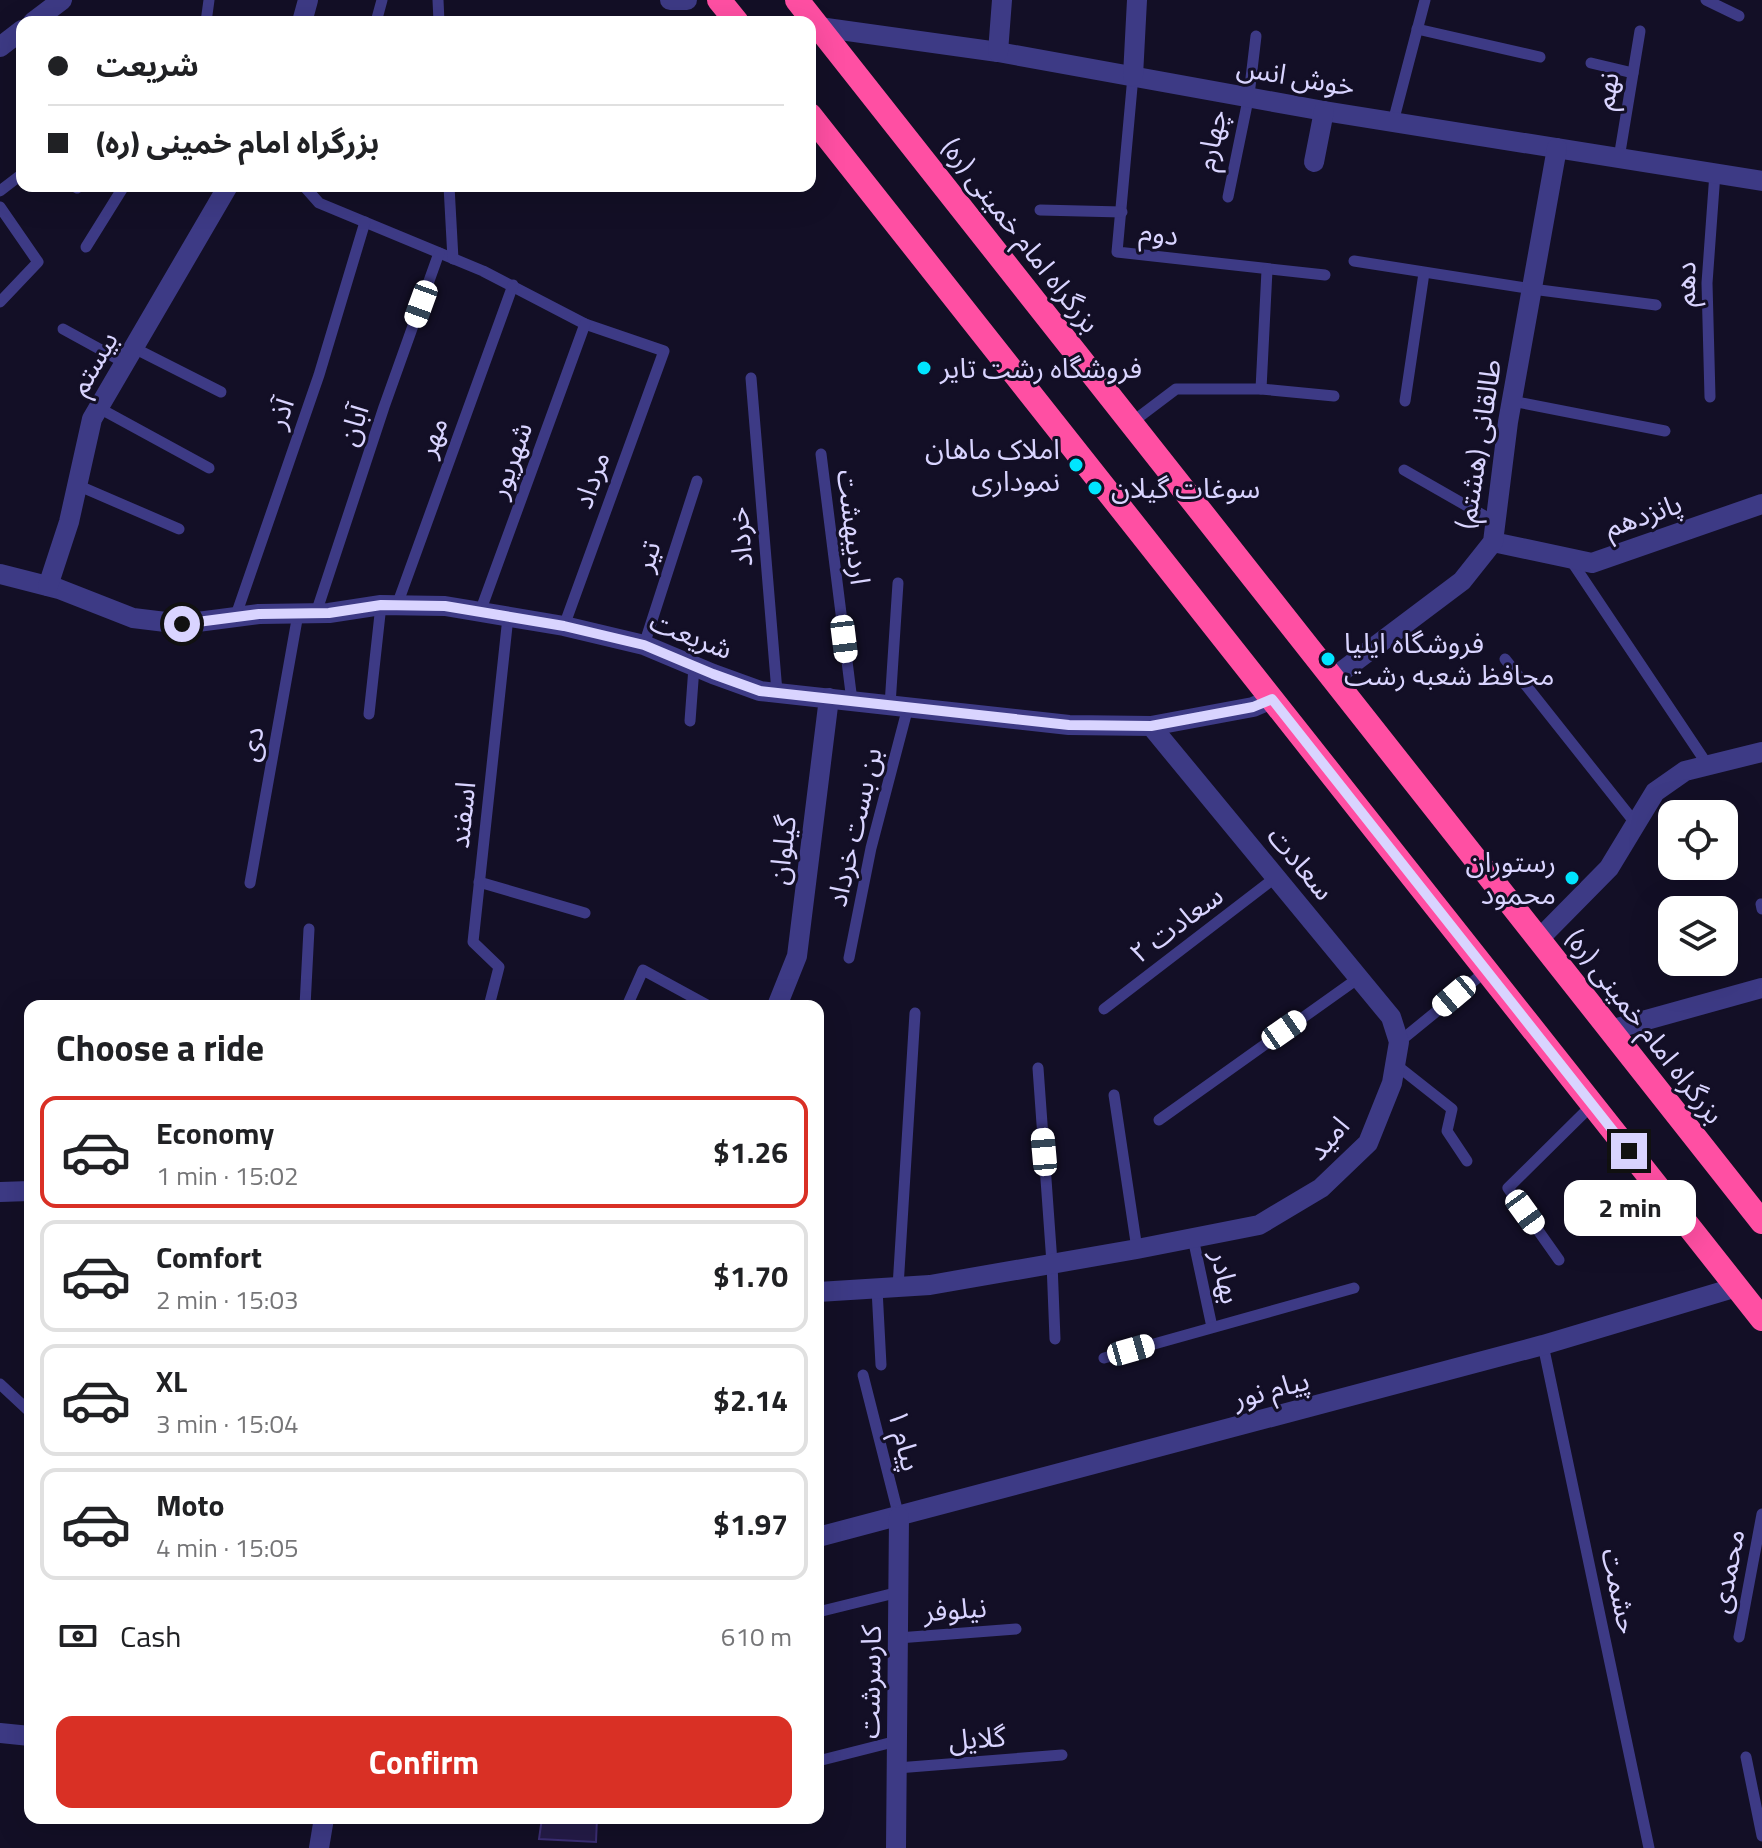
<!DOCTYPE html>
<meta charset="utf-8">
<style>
body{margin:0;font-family:"Titillium Web","Noto Sans Arabic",sans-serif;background:#f2f2f2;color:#202124;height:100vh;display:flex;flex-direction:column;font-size:30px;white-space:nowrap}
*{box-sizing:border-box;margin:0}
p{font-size:26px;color:#757577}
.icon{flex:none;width:44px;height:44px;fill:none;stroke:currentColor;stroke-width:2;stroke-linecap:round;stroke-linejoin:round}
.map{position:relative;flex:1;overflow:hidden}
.details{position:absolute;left:24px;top:1000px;width:800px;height:824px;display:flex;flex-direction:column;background:#fff;border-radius:16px;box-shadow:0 8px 32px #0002}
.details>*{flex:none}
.banner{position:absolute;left:16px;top:16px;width:800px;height:176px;border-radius:16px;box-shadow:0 8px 32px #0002;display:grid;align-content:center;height:176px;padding:0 32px;background:#fff}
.fabs{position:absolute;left:1658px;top:800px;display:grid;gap:16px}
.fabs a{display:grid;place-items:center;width:80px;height:80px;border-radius:16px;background:#fff;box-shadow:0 8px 32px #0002;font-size:40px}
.end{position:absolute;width:36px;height:36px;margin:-18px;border:10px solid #d9d4ff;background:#111;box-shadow:0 0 0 4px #111}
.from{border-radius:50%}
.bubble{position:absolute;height:56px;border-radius:16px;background:#fff;box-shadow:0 8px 32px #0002;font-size:26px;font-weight:700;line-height:56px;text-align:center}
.car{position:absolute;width:24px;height:48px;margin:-24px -12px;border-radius:10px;box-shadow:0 0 6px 2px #0007;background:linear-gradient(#fff 24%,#345 0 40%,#fff 0 76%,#345 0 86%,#fff 0)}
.banner b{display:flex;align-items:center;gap:28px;height:76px;font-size:30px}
.banner b+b{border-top:2px solid #e0e0e0}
.banner i{width:20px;height:20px;background:#202124}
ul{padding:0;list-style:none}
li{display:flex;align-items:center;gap:24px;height:112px;margin:0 16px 12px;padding:0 16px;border:4px solid #e0e0e0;border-radius:16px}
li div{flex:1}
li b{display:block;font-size:30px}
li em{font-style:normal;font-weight:700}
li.current{border-color:#d93025}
li>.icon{width:72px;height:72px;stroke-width:1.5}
h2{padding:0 32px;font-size:36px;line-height:96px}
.pay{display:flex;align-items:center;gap:20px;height:88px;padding:0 32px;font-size:30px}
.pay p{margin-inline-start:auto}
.cta{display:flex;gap:16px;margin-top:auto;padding:16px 32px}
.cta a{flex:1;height:92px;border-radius:16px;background:#d93025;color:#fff;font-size:32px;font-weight:700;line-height:92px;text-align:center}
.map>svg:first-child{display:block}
.building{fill:#241b47;stroke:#3b2d73;stroke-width:2}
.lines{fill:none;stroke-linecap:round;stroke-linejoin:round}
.lane{stroke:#3d3a85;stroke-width:11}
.street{stroke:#3d3a85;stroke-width:20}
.highway{stroke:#ff4fa3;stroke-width:24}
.route{stroke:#d9d4ff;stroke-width:10}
.poi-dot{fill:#00e5ff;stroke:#130f26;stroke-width:3}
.labels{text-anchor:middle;stroke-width:6;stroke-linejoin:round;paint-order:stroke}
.street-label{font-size:28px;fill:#d9d4ff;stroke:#130f26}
.poi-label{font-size:28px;fill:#d9d4ff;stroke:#130f26;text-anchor:start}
</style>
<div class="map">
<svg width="1762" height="1848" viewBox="0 0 1762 1848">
<rect width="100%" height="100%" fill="#130f26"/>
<polygon class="building" points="542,1818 597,1818 596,1842 539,1839"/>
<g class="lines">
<g class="lane">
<polyline points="438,0 439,22"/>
<polyline points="1706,0 1739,16"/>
<polyline points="206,22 209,0"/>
<polyline points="376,22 382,0"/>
<polyline points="1417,29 1540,57"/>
<polyline points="1591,63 1633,73"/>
<polyline points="1133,76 1117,252 1325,275"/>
<polyline points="1393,122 1425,0"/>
<polyline points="1619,158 1640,31"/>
<polyline points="76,186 77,188"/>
<polyline points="304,186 319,203 483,271 585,324 664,351 564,626"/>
<polyline points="449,186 453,259"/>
<polyline points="0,191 22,174"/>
<polyline points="1228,197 1249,95 1256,36"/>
<polyline points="0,207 38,262 0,302"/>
<polyline points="1040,210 1122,212"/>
<polyline points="86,247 124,186"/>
<polyline points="1354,261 1532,289 1656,305"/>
<polyline points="63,329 125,363"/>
<polyline points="134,348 221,392"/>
<polyline points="751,378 777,692"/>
<polyline points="1261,389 1267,270"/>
<polyline points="1710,397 1707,283 1715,173"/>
<polyline points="1405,401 1424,273"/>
<polyline points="1512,401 1665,431"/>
<polyline points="99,408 209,468"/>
<polyline points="1131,423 1176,389 1261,389 1334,396"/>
<polyline points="821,454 852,701"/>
<polyline points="1404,470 1495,522"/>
<polyline points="77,485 179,529"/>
<polyline points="1570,559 1707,764"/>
<polyline points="397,605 513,285"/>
<polyline points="480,612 585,324"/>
<polyline points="316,613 384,407 439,253"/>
<polyline points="235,618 319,375 365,222"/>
<polyline points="644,645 697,481"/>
<polyline points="1505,659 1636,824"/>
<polyline points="890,705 898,583"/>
<polyline points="369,714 381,605"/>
<polyline points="690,721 694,667"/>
<polyline points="479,882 585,913"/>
<polyline points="250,883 298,614"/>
<polyline points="1761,904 1762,909"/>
<polyline points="849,958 871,848 908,707"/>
<polyline points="305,1006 309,929"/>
<polyline points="489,1006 499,967 473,942 508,617"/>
<polyline points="627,1006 643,970 709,1006"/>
<polyline points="1104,1009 1276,877"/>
<polyline points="1399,1042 1486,971"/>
<polyline points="1395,1064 1452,1109 1447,1131 1467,1161"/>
<polyline points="1038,1068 1052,1263 1055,1339"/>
<polyline points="1114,1095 1137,1249"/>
<polyline points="1159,1120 1360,977"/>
<polyline points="1193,1238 1212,1327"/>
<polyline points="1559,1260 1508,1188 1592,1105"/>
<polyline points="898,1287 915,1013"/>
<polyline points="877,1289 881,1365"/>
<polyline points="1543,1345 1649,1848"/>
<polyline points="1104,1358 1354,1288"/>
<polyline points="863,1375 899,1517"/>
<polyline points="0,1384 30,1412"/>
<polyline points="818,1612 899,1592"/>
<polyline points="1739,1637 1762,1514"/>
<polyline points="898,1638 1016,1629"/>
<polyline points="1746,1757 1762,1836"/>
<polyline points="818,1761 897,1741"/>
<polyline points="897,1768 1062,1755"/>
</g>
<g class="street">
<polyline points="670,0 687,0"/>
<polyline points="33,22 62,0"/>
<polyline points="302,22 308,0"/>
<polyline points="819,27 998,52 1324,111 1762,181"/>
<polyline points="0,47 22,30"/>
<polyline points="998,52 1002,0"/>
<polyline points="1133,76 1137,0"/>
<polyline points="1314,162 1324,111"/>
<polyline points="1493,542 1592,563 1762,504"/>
<polyline points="0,574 59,589 133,618 182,624 259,614 329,613 381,605 445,606 564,626 644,645 713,674 760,691 1069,725 1151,726 1253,707 1272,699"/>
<polyline points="48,586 69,522 92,419 228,186"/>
<polyline points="1333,678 1462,581 1493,542 1508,422 1557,148"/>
<polyline points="1539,939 1609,868 1655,792 1685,771 1762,752"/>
<polyline points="777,1006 797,956 829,698"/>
<polyline points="1610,1030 1762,988"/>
<polyline points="0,1192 30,1191"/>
<polyline points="818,1292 930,1285 1137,1249 1259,1225 1321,1188 1368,1143 1392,1083 1399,1042 1391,1017 1151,726"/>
<polyline points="818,1537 1543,1345 1737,1287"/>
<polyline points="0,1733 30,1736"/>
<polyline points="319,1848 324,1818"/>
<polyline points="896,1848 899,1517"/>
</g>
<g class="highway">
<polyline points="719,0 737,22"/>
<polyline points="797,0 1762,1222"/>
<polyline points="810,115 1762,1319"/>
</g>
</g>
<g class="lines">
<polyline class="route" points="182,624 259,614 329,613 381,605 445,606 564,626 644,645 713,674 760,691 1069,725 1151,726 1253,707 1272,699 1629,1151"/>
</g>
<g class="poi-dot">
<circle cx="924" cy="368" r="8"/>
<circle cx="1076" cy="465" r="8"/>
<circle cx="1095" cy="488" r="8"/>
<circle cx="1328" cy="659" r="8"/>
<circle cx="1572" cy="878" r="8"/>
</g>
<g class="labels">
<g class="street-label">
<text transform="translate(1296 76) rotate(10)" y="10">خوش انس</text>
<text transform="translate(1606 91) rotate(-81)" y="10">نهم</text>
<text transform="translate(1211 140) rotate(-78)" y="10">چهارم</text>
<text transform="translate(1159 233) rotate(7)" y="10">دوم</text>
<text transform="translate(1021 235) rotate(52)" y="10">بزرگراه امام خمینی (ره)</text>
<text transform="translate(1685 284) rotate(-89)" y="10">دهم</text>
<text transform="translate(93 363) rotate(-60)" y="10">بیستم</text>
<text transform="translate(280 413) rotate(-71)" y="10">آذر</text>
<text transform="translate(353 425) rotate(-72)" y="10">آبان</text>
<text transform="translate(432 437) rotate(-70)" y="10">مهر</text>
<text transform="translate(1478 444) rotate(-81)" y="10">طالقانی (هشتم)</text>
<text transform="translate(510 460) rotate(-70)" y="10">شهریور</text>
<text transform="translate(591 480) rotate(-70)" y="10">مرداد</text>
<text transform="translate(1643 515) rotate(-19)" y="10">پانزدهم</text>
<text transform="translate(854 527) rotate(83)" y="10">اردیبهشت</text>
<text transform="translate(740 537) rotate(-95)" y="10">خرداد</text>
<text transform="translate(647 556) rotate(-72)" y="10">تیر</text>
<text transform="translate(691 635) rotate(21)" y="10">شریعت</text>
<text transform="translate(251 744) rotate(-80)" y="10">دی</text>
<text transform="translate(462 815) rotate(-84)" y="10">اسفند</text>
<text transform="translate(854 827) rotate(-77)" y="10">بن بست خرداد</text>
<text transform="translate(782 850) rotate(-83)" y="10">گیلوان</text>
<text transform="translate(1301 863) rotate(50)" y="10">سعادت</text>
<text transform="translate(1176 924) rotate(-37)" y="10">سعادت ۲</text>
<text transform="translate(1645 1026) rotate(52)" y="10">بزرگراه امام خمینی (ره)</text>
<text transform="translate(1328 1138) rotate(-49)" y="10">امید</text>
<text transform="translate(1226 1277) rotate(78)" y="10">بهادر</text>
<text transform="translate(1271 1389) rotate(-15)" y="10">پیام نور</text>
<text transform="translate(905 1440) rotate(76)" y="10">پیام ۱</text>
<text transform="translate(1727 1571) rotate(-79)" y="10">محمدی</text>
<text transform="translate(1620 1591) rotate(78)" y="10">حشمت</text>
<text transform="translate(955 1609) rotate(-4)" y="10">نیلوفر</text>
<text transform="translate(870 1682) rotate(-89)" y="10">کارسرشت</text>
<text transform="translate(977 1738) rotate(-4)" y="10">گلایل</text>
</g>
<g class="poi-label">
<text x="940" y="378">فروشگاه رشت تاير</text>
<text x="1060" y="459" text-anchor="end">املاک ماهان<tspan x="1060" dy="32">نموداری</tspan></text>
<text x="1111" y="498">سوغات گیلان</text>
<text x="1344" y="653">فروشگاه ایلیا<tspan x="1344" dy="32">محافظ شعبه رشت</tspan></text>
<text x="1556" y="872" text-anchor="end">رستوران<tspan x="1556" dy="32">محمود</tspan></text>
</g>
</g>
</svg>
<div class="fabs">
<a><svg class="icon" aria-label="locate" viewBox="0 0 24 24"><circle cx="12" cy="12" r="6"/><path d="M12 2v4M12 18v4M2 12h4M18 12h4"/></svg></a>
<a><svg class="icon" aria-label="layers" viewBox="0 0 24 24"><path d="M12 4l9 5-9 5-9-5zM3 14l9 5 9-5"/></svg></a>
</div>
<i class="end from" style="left:182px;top:624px"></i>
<i class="end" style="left:1629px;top:1151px"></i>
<div class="bubble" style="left:1564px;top:1180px;width:132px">2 min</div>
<i class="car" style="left:421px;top:304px;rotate:200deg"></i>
<i class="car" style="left:844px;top:639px;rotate:173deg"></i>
<i class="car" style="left:1454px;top:996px;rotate:230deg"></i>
<i class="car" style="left:1284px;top:1030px;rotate:55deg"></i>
<i class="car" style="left:1044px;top:1152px;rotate:355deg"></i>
<i class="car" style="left:1525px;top:1212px;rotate:144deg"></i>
<i class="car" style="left:1131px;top:1350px;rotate:74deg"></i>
<div class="banner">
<b><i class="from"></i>شریعت</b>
<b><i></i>بزرگراه امام خمینی (ره)</b>
</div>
<section class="details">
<h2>Choose a ride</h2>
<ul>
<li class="current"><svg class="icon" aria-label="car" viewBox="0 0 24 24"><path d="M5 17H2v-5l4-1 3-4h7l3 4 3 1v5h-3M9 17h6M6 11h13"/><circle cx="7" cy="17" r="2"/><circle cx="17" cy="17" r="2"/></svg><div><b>Economy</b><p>1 min · 15:02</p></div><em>$1.26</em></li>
<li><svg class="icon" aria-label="car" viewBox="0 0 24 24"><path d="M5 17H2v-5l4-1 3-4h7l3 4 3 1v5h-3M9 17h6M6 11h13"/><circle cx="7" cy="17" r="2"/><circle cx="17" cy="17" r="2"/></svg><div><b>Comfort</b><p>2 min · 15:03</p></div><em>$1.70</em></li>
<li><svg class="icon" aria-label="car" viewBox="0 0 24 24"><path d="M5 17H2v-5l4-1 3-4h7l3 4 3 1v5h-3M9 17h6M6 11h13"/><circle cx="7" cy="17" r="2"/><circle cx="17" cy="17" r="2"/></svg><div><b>XL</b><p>3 min · 15:04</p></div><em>$2.14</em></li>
<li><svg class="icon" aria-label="car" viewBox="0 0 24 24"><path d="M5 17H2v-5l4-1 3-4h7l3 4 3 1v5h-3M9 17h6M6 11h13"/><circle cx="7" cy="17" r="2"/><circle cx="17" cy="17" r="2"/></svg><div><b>Moto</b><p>4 min · 15:05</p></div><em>$1.97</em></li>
</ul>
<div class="pay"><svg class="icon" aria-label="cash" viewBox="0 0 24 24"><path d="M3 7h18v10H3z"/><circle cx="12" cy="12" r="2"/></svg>Cash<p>610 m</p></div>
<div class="cta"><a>Confirm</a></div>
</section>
</div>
